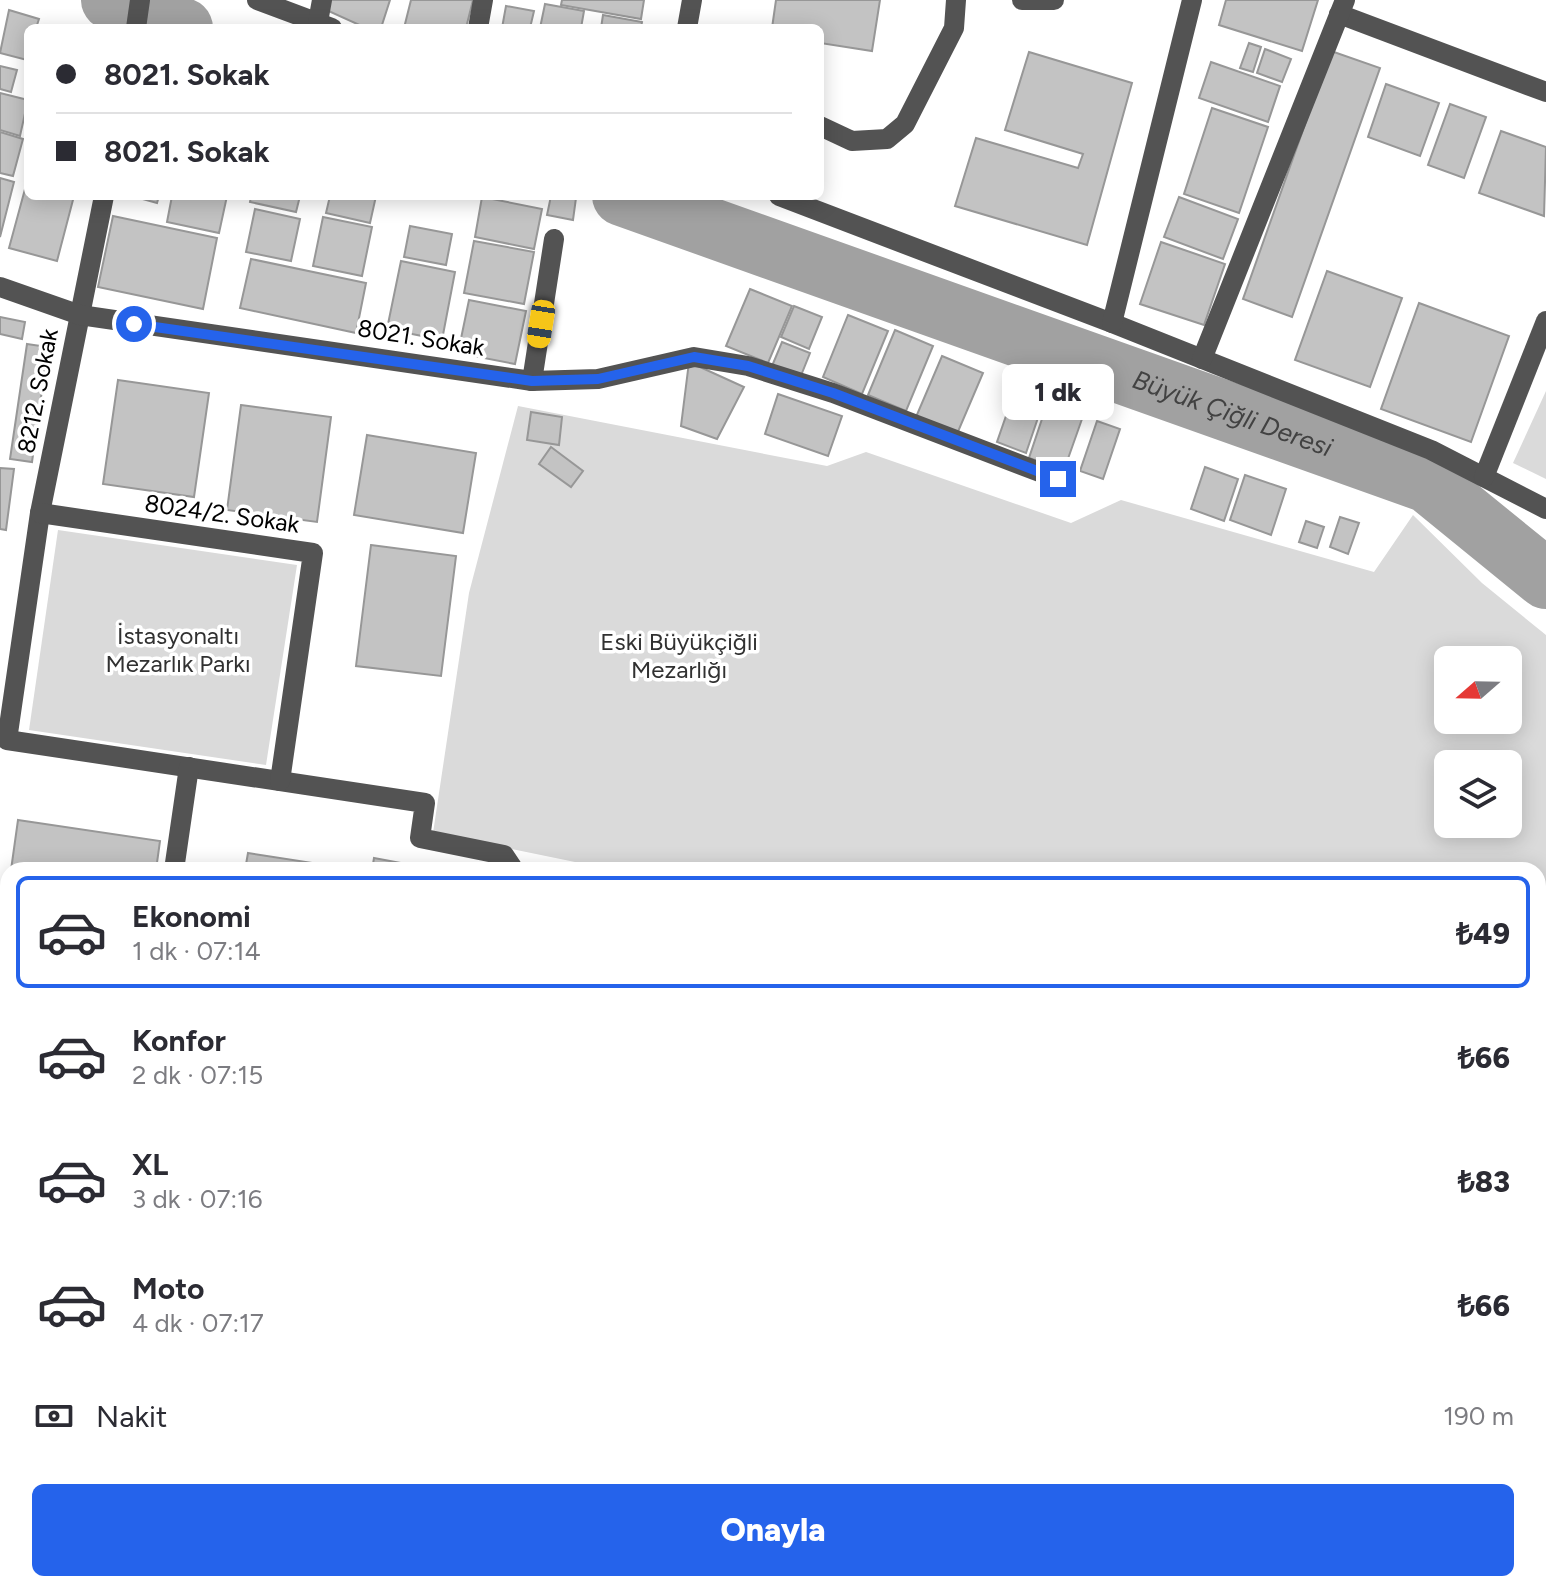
<!DOCTYPE html>
<html lang="tr">
<meta charset="utf-8">
<style>
body{margin:0;font-family:Figtree,sans-serif;background:#f2f2f3;color:#2b2b33;height:100vh;display:flex;flex-direction:column;font-size:30px;white-space:nowrap}
*{box-sizing:border-box;margin:0}
p{font-size:26px;color:#7c7c81}
.icon{flex:none;width:44px;height:44px;fill:none;stroke:currentColor;stroke-width:2;stroke-linecap:round;stroke-linejoin:round}
.map{position:relative;flex:1;overflow:hidden}
.drawer{position:absolute;left:0px;top:862px;width:1546px;height:730px;display:flex;flex-direction:column;background:#fff;border-radius:24px 24px 0 0;box-shadow:0 4px 20px #0003}
.drawer>*{flex:none}
.top-card{position:absolute;left:24px;top:24px;width:800px;height:176px;border-radius:12px;box-shadow:0 4px 20px #0003;display:grid;align-content:center;height:176px;padding:0 32px;background:#fff}
.needle{width:52px;rotate:250deg}
.tools{position:absolute;left:1434px;top:646px;display:grid;gap:16px}
.tools a{display:grid;place-items:center;width:88px;height:88px;border-radius:12px;background:#fff;box-shadow:0 4px 20px #0003;font-size:40px}
.end{position:absolute;width:36px;height:36px;margin:-18px;border:10px solid #2563eb;background:#fff;box-shadow:0 0 0 4px #fff}
.from{border-radius:50%}
.bubble{position:absolute;height:56px;border-radius:12px;background:#fff;box-shadow:0 4px 20px #0003;font-size:26px;font-weight:800;line-height:56px;text-align:center}
.car{position:absolute;width:24px;height:48px;margin:-24px -12px;border-radius:10px;box-shadow:0 0 6px 2px #0007;background:linear-gradient(#f5c518 24%,#345 0 40%,#f5c518 0 76%,#345 0 86%,#f5c518 0)}
.top-card b{display:flex;align-items:center;gap:28px;height:76px;font-size:30px}
.top-card b+b{border-top:2px solid #e1e1e2}
.top-card i{width:20px;height:20px;background:#2b2b33}
ul{padding:14px 0 0;list-style:none}
li{display:flex;align-items:center;gap:24px;height:112px;margin:0 16px 12px;padding:0 16px;border:4px solid transparent;border-radius:12px}
li div{flex:1}
li b{display:block;font-size:30px}
li em{font-style:normal;font-weight:800}
li.current{border-color:#2563eb}
li>.icon{width:72px;height:72px;stroke-width:1.5}
.pay{display:flex;align-items:center;gap:20px;height:88px;padding:0 32px;font-size:30px}
.pay p{margin-inline-start:auto}
.button{display:flex;gap:16px;margin-top:auto;padding:16px 32px}
.button a{flex:1;height:92px;border-radius:12px;background:#2563eb;color:#fff;font-size:32px;font-weight:800;line-height:92px;text-align:center}
.map>svg:first-child{display:block}
.green{fill:#dadada;fill-rule:evenodd}
.lines{fill:none;stroke-linecap:round;stroke-linejoin:round}
.river{stroke:#a1a1a1;stroke-width:60}
.building{fill:#c3c3c3;stroke:#979797;stroke-width:2}
.minor{stroke:#535353;stroke-width:20}
.route{stroke:#2563eb;stroke-width:10}
.labels{text-anchor:middle;stroke-width:7;stroke-linejoin:round;paint-order:stroke}
.street-label{font-size:24px;fill:#000;stroke:#fff}
.park-label{font-size:24px;fill:#313131;stroke:#fff}
.water-label{font-size:26px;font-style:italic;fill:#424242;stroke:#fff}
</style>
<div class="map">
<svg width="1546" height="1591" viewBox="0 0 1546 1591">
<rect width="100%" height="100%" fill="#fff"/>
<g class="green">
<polygon points="1546,391 1546,479 1513,463"/>
<path d="M518,406L827,466L866,452L1071,523L1121,500L1374,572L1413,515L1482,583L1546,635V1092L1538,1089V870H614L433,833L469,593ZM1448,660H1508V720H1448ZM1448,764H1508V824H1448Z"/>
<polygon points="58,530 297,565 266,765 29,730"/>
<polygon points="1538,1111 1546,1113 1546,1442 1538,1440"/>
<polygon points="1133,1584 1533,1584 1532,1591 1132,1591"/>
</g>
<g class="lines">
<g class="river">
<polyline points="111,0 183,28"/>
<path id="s1" d="M622,196L1428,483L1546,579"/>
</g>
</g>
<g class="building">
<polygon points="327,0 390,0 381,28 366,28 324,9"/>
<polygon points="411,0 473,0 466,28 404,28"/>
<polygon points="562,0 644,0 641,19 561,5"/>
<polygon points="776,0 880,0 872,51 820,43 820,28 772,28"/>
<polygon points="1226,0 1318,0 1302,51 1219,25"/>
<polygon points="545,4 584,11 581,28 540,28"/>
<polygon points="506,6 534,11 530,28 502,28"/>
<polygon points="9,10 39,19 36,28 28,28 27,60 0,53"/>
<polygon points="603,15 642,22 641,28 601,28"/>
<polygon points="1249,43 1261,47 1253,72 1240,68"/>
<polygon points="1265,49 1291,59 1282,82 1257,73"/>
<polygon points="1331,51 1380,68 1292,317 1243,299"/>
<polygon points="1029,52 1132,83 1087,245 955,206 976,138 1078,168 1083,154 1005,130"/>
<polygon points="1211,62 1280,86 1268,122 1199,98"/>
<polygon points="0,66 17,70 11,92 0,89"/>
<polygon points="1386,84 1439,103 1420,156 1368,137"/>
<polygon points="0,93 28,100 20,136 0,130"/>
<polygon points="1450,104 1486,117 1464,178 1428,165"/>
<polygon points="1212,108 1268,127 1239,213 1184,194"/>
<polygon points="1501,131 1546,147 1544,216 1479,193"/>
<polygon points="0,132 23,139 13,176 0,173"/>
<polygon points="0,178 14,182 0,237"/>
<polygon points="28,178 28,196 74,196 57,261 9,248"/>
<polygon points="132,196 159,196 157,203"/>
<polygon points="172,196 227,196 219,233 167,222"/>
<polygon points="251,196 300,196 296,212 250,202"/>
<polygon points="330,196 376,196 370,223 326,213"/>
<polygon points="551,196 576,198 573,220 547,215"/>
<polygon points="482,197 542,209 534,249 475,237"/>
<polygon points="1179,197 1238,219 1223,259 1164,237"/>
<polygon points="255,209 300,219 291,261 246,252"/>
<polygon points="113,216 217,238 203,309 98,287"/>
<polygon points="323,217 372,227 362,276 313,266"/>
<polygon points="410,226 452,234 446,265 404,257"/>
<polygon points="474,241 534,252 524,304 464,293"/>
<polygon points="1161,242 1225,264 1204,325 1140,304"/>
<polygon points="251,259 366,283 356,333 240,308"/>
<polygon points="401,261 455,272 442,340 387,329"/>
<polygon points="1327,271 1402,298 1370,387 1295,360"/>
<polygon points="750,289 792,306 768,363 726,346"/>
<polygon points="469,300 526,311 515,364 458,353"/>
<polygon points="1419,303 1509,336 1471,442 1381,409"/>
<polygon points="794,306 822,317 809,349 781,337"/>
<polygon points="848,315 888,331 862,394 823,377"/>
<polygon points="0,317 25,322 22,339 0,334"/>
<polygon points="895,330 933,346 906,411 868,395"/>
<polygon points="782,342 810,353 800,378 772,366"/>
<polygon points="27,344 48,347 32,462 10,459"/>
<polygon points="942,356 983,373 957,434 916,417"/>
<polygon points="689,362 744,387 717,439 681,426"/>
<polygon points="118,380 209,393 194,497 103,484"/>
<polygon points="1015,390 1044,400 1026,453 997,442"/>
<polygon points="778,394 842,416 828,456 765,434"/>
<polygon points="241,405 331,417 317,522 227,510"/>
<polygon points="1046,407 1082,419 1064,470 1029,458"/>
<polygon points="531,412 562,417 559,445 527,440"/>
<polygon points="1097,421 1120,429 1103,479 1080,471"/>
<polygon points="367,435 476,453 463,533 354,515"/>
<polygon points="551,447 583,471 571,487 539,464"/>
<polygon points="1205,467 1238,479 1224,521 1191,509"/>
<polygon points="0,468 14,469 6,530 0,529"/>
<polygon points="1245,475 1286,489 1271,535 1230,520"/>
<polygon points="1340,517 1359,523 1348,554 1330,547"/>
<polygon points="1306,521 1324,527 1317,548 1299,542"/>
<polygon points="371,545 456,556 441,676 356,666"/>
<polygon points="18,820 160,841 156,870 11,870"/>
<polygon points="248,853 332,866 331,870 245,870"/>
<polygon points="374,858 438,870 372,870"/>
<polygon points="0,937 8,938 8,1040 0,1038"/>
<polygon points="0,1206 8,1207 8,1512 0,1512"/>
<polygon points="8,1364 8,1491 0,1490"/>
<polygon points="517,1584 555,1584 552,1591 535,1591"/>
<polygon points="780,1584 838,1584 837,1591 784,1591 779,1590"/>
<polygon points="856,1584 903,1584 902,1591 855,1591"/>
<polygon points="953,1584 954,1584 984,1591 952,1591"/>
</g>
<g class="lines">
<g class="minor">
<polyline points="257,0 332,28"/>
<polyline points="1022,0 1054,0"/>
<polyline points="1339,14 1546,92"/>
<polyline points="318,22 322,0"/>
<polyline points="136,28 140,0"/>
<polyline points="478,28 483,0"/>
<polyline points="687,28 692,0"/>
<polyline points="820,126 852,141 887,139 905,124 954,28 956,0"/>
<polyline points="104,196 40,513 7,740 425,803 420,838 504,855 514,870"/>
<polyline points="779,196 1112,323 1431,450 1546,509"/>
<polyline points="0,287 80,315 532,381 598,379 694,357 748,366 833,393 1058,479"/>
<polyline points="1112,323 1192,0"/>
<polyline points="1202,359 1345,0"/>
<polyline points="532,381 554,239"/>
<polyline points="1484,477 1546,321"/>
<polyline points="40,513 313,553 280,781"/>
<polyline points="174,870 189,767"/>
<polyline points="0,1162 8,1163"/>
<polyline points="1538,1471 1546,1472"/>
<polyline points="0,1541 8,1541"/>
<polyline points="457,1584 485,1591"/>
<polyline points="371,1591 372,1584"/>
<polyline points="747,1591 748,1584"/>
<polyline points="1112,1591 1114,1584"/>
</g>
</g>
<g class="lines">
<polyline class="route" points="134,324 532,381 598,379 694,357 748,366 833,393 1058,479"/>
</g>
<g class="labels">
<g class="street-label">
<text transform="translate(421 338) rotate(9)" y="8">8021. Sokak</text>
<text transform="translate(38 391) rotate(-79)" y="8">8212. Sokak</text>
<text transform="translate(222 514) rotate(8)" y="8">8024/2. Sokak</text>
</g>
<g class="park-label">
<text x="178" y="644">İstasyonaltı<tspan x="178" dy="28">Mezarlık Parkı</tspan></text>
<text x="679" y="650">Eski Büyükçiğli<tspan x="679" dy="28">Mezarlığı</tspan></text>
</g>
<g class="water-label">
<text dy="9" stroke="none"><textPath href="#s1" startOffset="648">Büyük Çiğli Deresi</textPath></text>
</g>
</g>
</svg>
<div class="tools">
<a><svg class="needle" viewBox="-14 -14 28 28"><path d="M0-13l5 13h-10z" fill="#e53935"/><path d="M0 13l5-13h-10z" fill="#7c7c81"/></svg></a>
<a><svg class="icon" aria-label="layers" viewBox="0 0 24 24"><path d="M12 4l9 5-9 5-9-5zM3 14l9 5 9-5"/></svg></a>
</div>
<i class="end from" style="left:134px;top:324px"></i>
<i class="end" style="left:1058px;top:479px"></i>
<div class="bubble" style="left:1002px;top:364px;width:112px">1 dk</div>
<i class="car" style="left:541px;top:324px;rotate:189deg"></i>
<div class="top-card">
<b><i class="from"></i>8021. Sokak</b>
<b><i></i>8021. Sokak</b>
</div>
<section class="drawer">
<ul>
<li class="current"><svg class="icon" aria-label="car" viewBox="0 0 24 24"><path d="M5 17H2v-5l4-1 3-4h7l3 4 3 1v5h-3M9 17h6M6 11h13"/><circle cx="7" cy="17" r="2"/><circle cx="17" cy="17" r="2"/></svg><div><b>Ekonomi</b><p>1 dk · 07:14</p></div><em>₺49</em></li>
<li><svg class="icon" aria-label="car" viewBox="0 0 24 24"><path d="M5 17H2v-5l4-1 3-4h7l3 4 3 1v5h-3M9 17h6M6 11h13"/><circle cx="7" cy="17" r="2"/><circle cx="17" cy="17" r="2"/></svg><div><b>Konfor</b><p>2 dk · 07:15</p></div><em>₺66</em></li>
<li><svg class="icon" aria-label="car" viewBox="0 0 24 24"><path d="M5 17H2v-5l4-1 3-4h7l3 4 3 1v5h-3M9 17h6M6 11h13"/><circle cx="7" cy="17" r="2"/><circle cx="17" cy="17" r="2"/></svg><div><b>XL</b><p>3 dk · 07:16</p></div><em>₺83</em></li>
<li><svg class="icon" aria-label="car" viewBox="0 0 24 24"><path d="M5 17H2v-5l4-1 3-4h7l3 4 3 1v5h-3M9 17h6M6 11h13"/><circle cx="7" cy="17" r="2"/><circle cx="17" cy="17" r="2"/></svg><div><b>Moto</b><p>4 dk · 07:17</p></div><em>₺66</em></li>
</ul>
<div class="pay"><svg class="icon" aria-label="cash" viewBox="0 0 24 24"><path d="M3 7h18v10H3z"/><circle cx="12" cy="12" r="2"/></svg>Nakit<p>190 m</p></div>
<div class="button"><a>Onayla</a></div>
</section>
</div>
